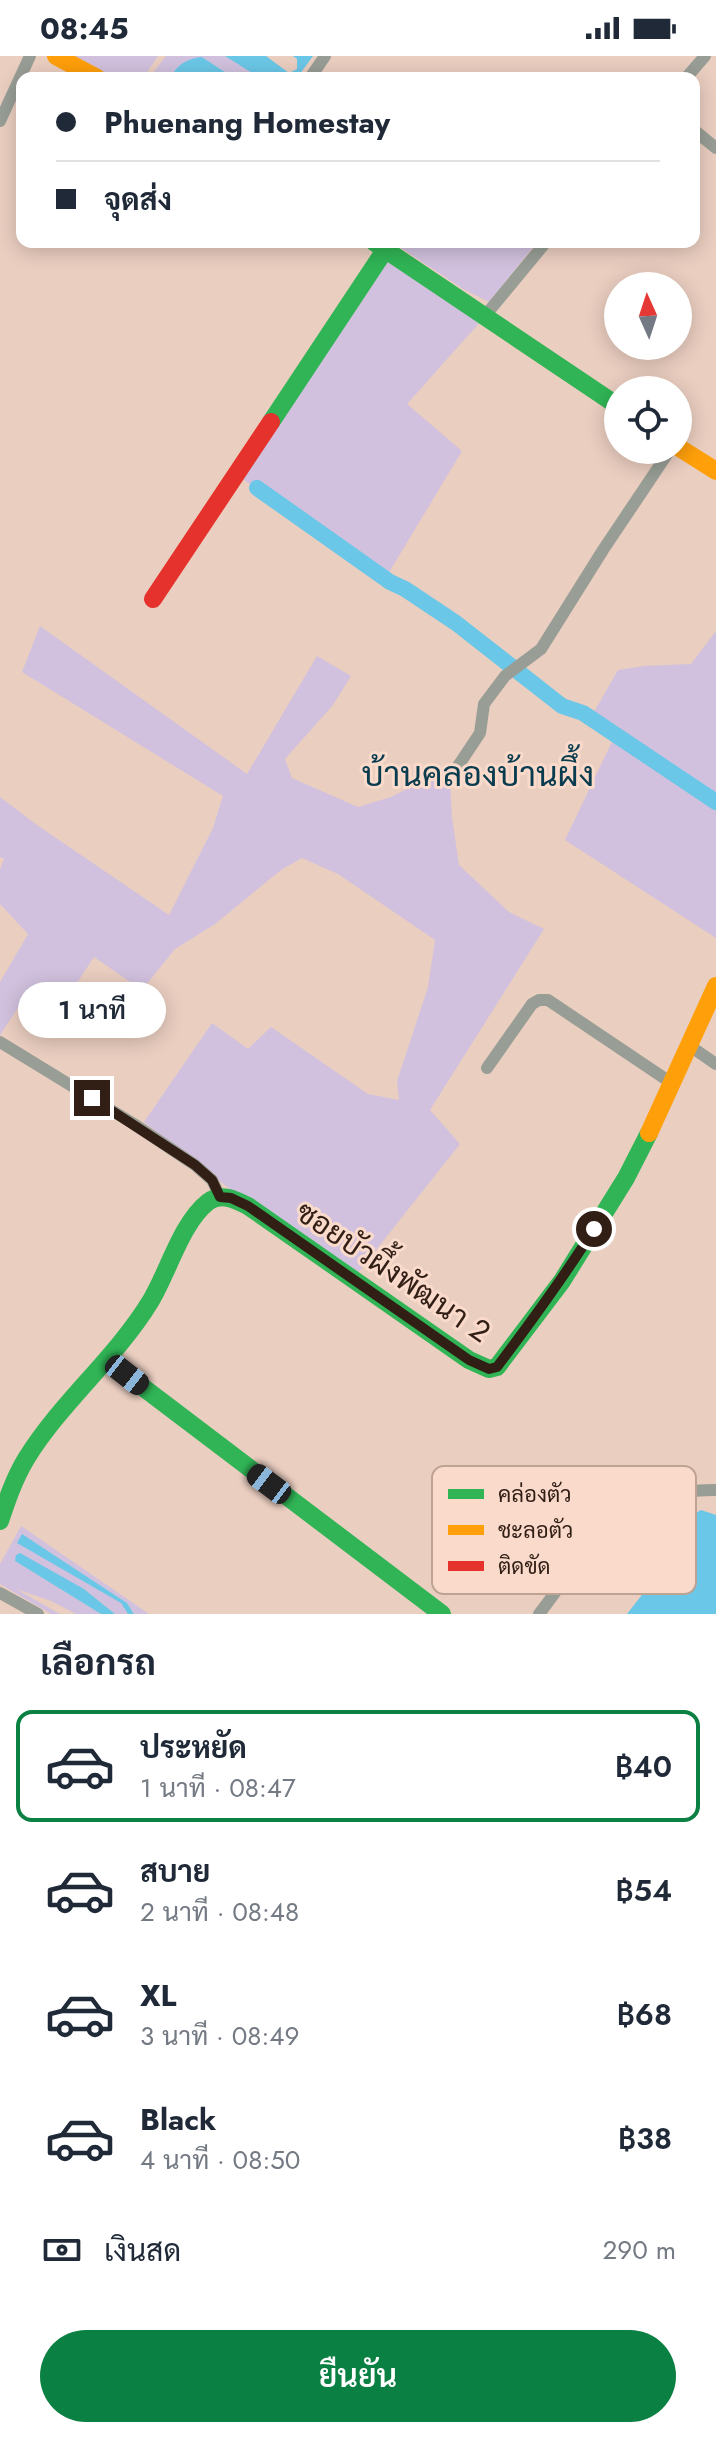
<!DOCTYPE html>
<html lang="th">
<meta charset="utf-8">
<style>
body{margin:0;font-family:Jost,Sarabun,sans-serif;background:#f6f6f7;color:#1f2937;height:100vh;display:flex;flex-direction:column;font-size:30px;white-space:nowrap}
*{box-sizing:border-box;margin:0}
p{font-size:26px;color:#747a83}
.icon{flex:none;width:44px;height:44px;fill:none;stroke:currentColor;stroke-width:2;stroke-linecap:round;stroke-linejoin:round}
.map{position:relative;height:1558px;overflow:hidden}
.drawer{display:flex;flex-direction:column;background:#fff;flex:1}
.drawer>*{flex:none}
.top-card{position:absolute;left:16px;top:16px;width:684px;height:176px;border-radius:16px;box-shadow:0 4px 20px #0003;display:grid;align-content:center;height:176px;padding:0 40px;background:#fff}
.needle{width:52px;rotate:357deg}
.tools{position:absolute;left:604px;top:216px;display:grid;gap:16px}
.tools a{display:grid;place-items:center;width:88px;height:88px;border-radius:50%;background:#fff;box-shadow:0 4px 20px #0003;font-size:40px}
.end{position:absolute;width:36px;height:36px;margin:-18px;border:10px solid #311e15;background:#fff;box-shadow:0 0 0 4px #fff}
.from{border-radius:50%}
.bubble{position:absolute;height:56px;border-radius:28px;background:#fff;box-shadow:0 4px 20px #0003;font-size:26px;font-weight:600;line-height:56px;text-align:center}
.car{position:absolute;width:24px;height:48px;margin:-24px -12px;border-radius:10px;box-shadow:0 0 6px 2px #0007;background:linear-gradient(#222 24%,#8ab4d8 0 40%,#222 0 76%,#8ab4d8 0 86%,#222 0)}
.top-card b{display:flex;align-items:center;gap:28px;height:76px;font-size:30px}
.top-card b+b{border-top:2px solid #e0e1e3}
.top-card i{width:20px;height:20px;background:#1f2937}
ul{padding:0;list-style:none}
li{display:flex;align-items:center;gap:24px;height:112px;margin:0 16px 12px;padding:0 24px;border:4px solid transparent;border-radius:16px}
li div{flex:1}
li b{display:block;font-size:30px}
li em{font-style:normal;font-weight:600}
li.selected{border-color:#0b8043}
li>.icon{width:72px;height:72px;stroke-width:1.5}
h2{padding:0 40px;font-size:36px;line-height:96px}
.pay{display:flex;align-items:center;gap:20px;height:88px;padding:0 40px;font-size:30px}
.pay p{margin-inline-start:auto}
.action{display:flex;gap:16px;margin-top:auto;padding:16px 40px}
.action a{flex:1;height:92px;border-radius:48px;background:#0b8043;color:#fff;font-size:32px;font-weight:600;line-height:92px;text-align:center}
.status{display:flex;justify-content:space-between;align-items:center;height:56px;padding:0 40px;background:#fff;direction:ltr}
.status svg{height:22px;fill:currentColor}
.map>svg:first-child{display:block}
.green{fill:#d1c1de}
.water{fill:#6bc7e7}
.lines{fill:none;stroke-linecap:round;stroke-linejoin:round}
.canal{stroke:#6bc7e7;stroke-width:16}
.street{stroke:#989e95;stroke-width:12}
.fast{stroke:#30b455;stroke-width:18}
.slow{stroke:#ff9f0a;stroke-width:18}
.jam{stroke:#e5322d;stroke-width:18}
.route{stroke:#311e15;stroke-width:10}
.labels{text-anchor:middle;stroke-width:6;stroke-linejoin:round;paint-order:stroke}
.street-label{font-size:30px;fill:#311e15;stroke:#fadacb}
.quarter-label{font-size:34px;fill:#083c4e;stroke:#fadacb}
.key{fill:#fadacb;stroke:#bea294;stroke-width:2}
.key-label{font-size:22px;fill:#311e15}
</style>
<div class="status"><b>08:45</b><svg viewBox="0 0 49 12"><path d="M0 12V9h3v3zM5 12V6h3v6zM10 12V3h3v9zM15 12V0h3v12zM26 1h20v11H26zM47 4h2v5h-2z"/></svg></div>
<div class="map">
<svg width="716" height="1558" viewBox="0 0 716 1558">
<rect width="100%" height="100%" fill="#eacec0"/>
<g class="green">
<polygon points="60,0 158,0 143,22 105,22"/>
<polygon points="166,0 225,0 260,22 234,22 202,1 173,16 171,22 149,22"/>
<polygon points="392,186 537,186 489,246 463,233"/>
<polygon points="389,204 481,265 407,348 462,395 382,528 243,423"/>
<polygon points="40,570 247,718 317,600 351,620 333,649 285,703 292,722 358,751 391,741 433,720 450,724 452,761 459,809 509,856 544,873 430,1054 460,1088 357,1218 235,1137 144,1066 212,967 248,993 271,971 368,1038 399,1044 397,1025 428,931 435,884 338,818 302,802 281,814 215,868 175,893 142,934 94,901 59,954 27,938 0,979 0,926 28,878 0,848 0,813 4,803 0,801 0,741 37,769 169,859 213,772 223,740 22,616"/>
<polygon points="716,575 716,882 565,784 619,671 594,656 618,614 644,610 691,608"/>
<polygon points="21,1470 149,1558 134,1558 127,1547 22,1478 121,1547 128,1558 115,1558 84,1533 15,1505 101,1558 76,1558 51,1545 16,1533 60,1558 51,1558 0,1528 0,1508"/>
</g>
<g class="water">
<polygon points="225,0 266,0 289,17 297,13 297,3 293,0 313,0 297,22 260,22"/>
<path d="M202,1L234,22H171C176,8 189,2 202,1Z"/>
<polygon points="701,1454 716,1459 716,1558 627,1558 666,1508 672,1494 678,1467"/>
<polygon points="22,1478 127,1547 134,1558 128,1558 121,1547 17,1487"/>
<polygon points="20,1497 84,1533 115,1558 101,1558 15,1505 16,1499"/>
</g>
<g class="lines">
<polyline class="canal" points="257,432 390,526 405,533 456,567 562,650 583,657 716,746"/>
<g class="street">
<polyline points="310,22 325,0"/>
<polyline points="686,22 705,0"/>
<polyline points="0,65 30,0"/>
<polyline points="694,74 716,92"/>
<polyline points="484,261 546,186"/>
<polyline points="458,710 480,677 484,648 505,620 541,593 603,494 670,394"/>
<polyline points="0,986 134,1068 195,1109 212,1124 220,1141"/>
<polyline points="690,990 716,1008"/>
<polyline points="487,1012 532,948 539,944 548,944 673,1028"/>
<polyline points="0,1537 38,1558"/>
<path d="M539,1558C560,1532 604,1463 631,1449C652,1438 693,1434 716,1434"/>
</g>
<g class="fast">
<polyline points="374,186 618,350"/>
<polyline points="271,366 385,194"/>
<polyline points="107,1304 442,1558"/>
<path d="M0,1465C7,1444 14,1423 26,1403C61,1346 115,1303 150,1246C168,1217 181,1167 208,1146C221,1136 236,1144 248,1150L469,1304L489,1313L497,1311L562,1225L626,1122L649,1077"/>
</g>
<g class="slow">
<polyline points="56,0 97,22"/>
<polyline points="678,391 716,415"/>
<polyline points="649,1077 716,930"/>
</g>
<polyline class="jam" points="153,543 271,366"/>
</g>
<g class="lines">
<path class="route" d="M92,1042L195,1109L212,1124L220,1141L231,1142L248,1150L469,1304L489,1313L497,1311C531,1266 564,1221 594,1173"/>
</g>
<g class="labels">
<g class="street-label">
<text transform="translate(393 1216) rotate(34)" y="10">ซอยบัวผึ้งพัฒนา 2</text>
</g>
<g class="quarter-label">
<text x="478" y="730">บ้านคลองบ้านผึ้ง</text>
</g>
</g>
<rect x="432" y="1410" width="264" height="128" rx="12" class="key"/>
<rect x="448" y="1433" width="36" height="10" fill="#30b455"/>
<rect x="448" y="1469" width="36" height="10" fill="#ff9f0a"/>
<rect x="448" y="1505" width="36" height="10" fill="#e5322d"/>
<g class="key-label">
<text x="498" y="1446">คล่องตัว</text>
<text x="498" y="1482">ชะลอตัว</text>
<text x="498" y="1518">ติดขัด</text>
</g>
</svg>
<div class="tools">
<a><svg class="needle" viewBox="-14 -14 28 28"><path d="M0-13l5 13h-10z" fill="#e53935"/><path d="M0 13l5-13h-10z" fill="#747a83"/></svg></a>
<a><svg class="icon" aria-label="locate" viewBox="0 0 24 24"><circle cx="12" cy="12" r="6"/><path d="M12 2v4M12 18v4M2 12h4M18 12h4"/></svg></a>
</div>
<i class="end from" style="left:594px;top:1173px"></i>
<i class="end" style="left:92px;top:1042px"></i>
<div class="bubble" style="left:18px;top:926px;width:148px">1 นาที</div>
<i class="car" style="left:127px;top:1319px;rotate:128deg"></i>
<i class="car" style="left:269px;top:1428px;rotate:307deg"></i>
<div class="top-card">
<b><i class="from"></i>Phuenang Homestay</b>
<b><i></i>จุดส่ง</b>
</div>
</div>
<section class="drawer">
<h2>เลือกรถ</h2>
<ul>
<li class="selected"><svg class="icon" aria-label="car" viewBox="0 0 24 24"><path d="M5 17H2v-5l4-1 3-4h7l3 4 3 1v5h-3M9 17h6M6 11h13"/><circle cx="7" cy="17" r="2"/><circle cx="17" cy="17" r="2"/></svg><div><b>ประหยัด</b><p>1 นาที · 08:47</p></div><em>฿40</em></li>
<li><svg class="icon" aria-label="car" viewBox="0 0 24 24"><path d="M5 17H2v-5l4-1 3-4h7l3 4 3 1v5h-3M9 17h6M6 11h13"/><circle cx="7" cy="17" r="2"/><circle cx="17" cy="17" r="2"/></svg><div><b>สบาย</b><p>2 นาที · 08:48</p></div><em>฿54</em></li>
<li><svg class="icon" aria-label="car" viewBox="0 0 24 24"><path d="M5 17H2v-5l4-1 3-4h7l3 4 3 1v5h-3M9 17h6M6 11h13"/><circle cx="7" cy="17" r="2"/><circle cx="17" cy="17" r="2"/></svg><div><b>XL</b><p>3 นาที · 08:49</p></div><em>฿68</em></li>
<li><svg class="icon" aria-label="car" viewBox="0 0 24 24"><path d="M5 17H2v-5l4-1 3-4h7l3 4 3 1v5h-3M9 17h6M6 11h13"/><circle cx="7" cy="17" r="2"/><circle cx="17" cy="17" r="2"/></svg><div><b>Black</b><p>4 นาที · 08:50</p></div><em>฿38</em></li>
</ul>
<div class="pay"><svg class="icon" aria-label="cash" viewBox="0 0 24 24"><path d="M3 7h18v10H3z"/><circle cx="12" cy="12" r="2"/></svg>เงินสด<p>290 m</p></div>
<div class="action"><a>ยืนยัน</a></div>
</section>
